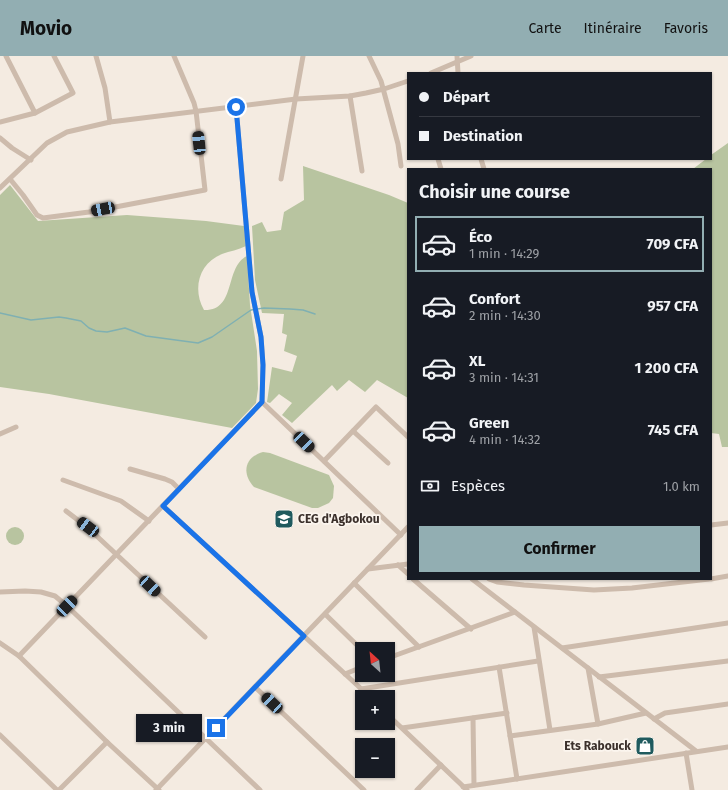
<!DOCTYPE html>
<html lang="fr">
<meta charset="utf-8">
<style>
body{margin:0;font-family:"Fira Sans",sans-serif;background:#242831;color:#f1f3f6;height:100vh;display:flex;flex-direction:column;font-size:15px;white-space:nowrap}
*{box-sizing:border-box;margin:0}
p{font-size:13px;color:#9ea1a6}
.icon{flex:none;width:22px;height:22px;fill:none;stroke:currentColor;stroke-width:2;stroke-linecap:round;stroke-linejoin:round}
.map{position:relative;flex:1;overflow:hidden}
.panel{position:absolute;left:407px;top:112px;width:305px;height:412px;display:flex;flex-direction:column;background:#171b24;border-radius:0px;box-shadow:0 1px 3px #0004}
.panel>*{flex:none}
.top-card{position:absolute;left:407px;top:16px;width:305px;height:88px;border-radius:0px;box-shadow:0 1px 3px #0004;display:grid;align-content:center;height:88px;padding:0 12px;background:#171b24}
.needle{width:26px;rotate:333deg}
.controls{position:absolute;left:355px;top:586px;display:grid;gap:8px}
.controls a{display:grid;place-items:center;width:40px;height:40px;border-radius:0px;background:#171b24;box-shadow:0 1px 3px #0004;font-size:20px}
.end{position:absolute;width:18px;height:18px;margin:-9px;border:5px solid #1a73e8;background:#fff;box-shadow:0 0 0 2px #fff}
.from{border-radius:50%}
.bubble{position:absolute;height:28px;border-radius:0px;background:#171b24;box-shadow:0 1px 3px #0004;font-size:13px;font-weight:700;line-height:28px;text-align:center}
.car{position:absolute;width:12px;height:24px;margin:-12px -6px;border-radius:5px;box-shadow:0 0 3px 1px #0007;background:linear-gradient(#222 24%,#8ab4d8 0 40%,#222 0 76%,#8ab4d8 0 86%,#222 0)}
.top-card b{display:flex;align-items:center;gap:14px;height:38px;font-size:15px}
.top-card b+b{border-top:1px solid #363941}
.top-card i{width:10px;height:10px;background:#f1f3f6}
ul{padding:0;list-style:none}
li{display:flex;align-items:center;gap:12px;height:56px;margin:0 8px 6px;padding:0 4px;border:2px solid transparent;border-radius:0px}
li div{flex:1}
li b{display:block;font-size:15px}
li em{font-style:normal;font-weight:700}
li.selected{border-color:#92aeb2}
li>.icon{width:36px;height:36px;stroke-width:1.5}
h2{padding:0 12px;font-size:18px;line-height:48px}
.pay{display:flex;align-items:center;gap:10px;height:44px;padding:0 12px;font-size:15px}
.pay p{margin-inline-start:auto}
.cta{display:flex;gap:8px;margin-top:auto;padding:8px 12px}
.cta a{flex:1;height:46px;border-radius:0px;background:#92aeb2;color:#111;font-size:16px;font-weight:700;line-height:46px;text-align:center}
header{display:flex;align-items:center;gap:24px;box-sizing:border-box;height:56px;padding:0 20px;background:#92aeb2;color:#111}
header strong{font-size:19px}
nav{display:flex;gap:22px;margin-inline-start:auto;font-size:14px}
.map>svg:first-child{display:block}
.green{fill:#b8c4a0}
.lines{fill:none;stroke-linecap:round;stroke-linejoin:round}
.stream{stroke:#7fb0b2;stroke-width:1.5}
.street{stroke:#cdbbac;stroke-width:5}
.route{stroke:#1a73e8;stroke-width:5}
.labels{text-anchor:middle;stroke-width:3.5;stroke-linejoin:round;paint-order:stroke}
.poi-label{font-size:12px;font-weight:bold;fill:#3b302b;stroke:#fbf5ee;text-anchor:start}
</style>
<header>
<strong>Movio</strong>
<nav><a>Carte</a><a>Itinéraire</a><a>Favoris</a></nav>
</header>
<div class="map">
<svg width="728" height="734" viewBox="0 0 728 734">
<rect width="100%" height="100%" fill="#f4ebe1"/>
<g class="green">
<polygon points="728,87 728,391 722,391 719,378 711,377 711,113 693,113 706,103 711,103 711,99"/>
<polygon points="303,110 389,139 408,147 408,342 377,324 365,336 349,324 337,335 332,329 292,367 282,359 292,347 279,338 270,347 267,346 272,311 292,316 297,300 284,295 287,279 282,277 284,258 262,257 255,224 252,170 262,166 267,176 281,174 284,156 304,144"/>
<path d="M10,129L38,165L127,159L206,165L244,170L246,190C238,194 230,195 222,198C199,207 192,233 204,254C237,255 224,211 247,200L250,249L257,295L258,333L256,347L232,372L49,338L0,331V139Z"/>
<path d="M263,396L270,397L329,419L334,430L333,442L329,447L318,452H312L254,431C241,417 245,401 263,396Z"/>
<circle cx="15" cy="480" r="9"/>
</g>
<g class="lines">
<polyline class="stream" points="0,257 31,264 59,261 66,262 81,265 89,272 96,275 107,276 125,272 146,280 198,287 212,281 251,254 264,252 290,253 303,254 315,258"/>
<g class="street">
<polyline points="6,0 35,57"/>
<polyline points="96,0 105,32 110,66"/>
<polyline points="369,0 381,25 398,88 401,110"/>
<polyline points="457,0 458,17"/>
<polyline points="431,17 471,0"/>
<polyline points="350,40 362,115"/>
<polyline points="0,66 35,57 73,37 54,0"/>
<polyline points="0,82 12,92 31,104"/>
<polyline points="438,103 441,113"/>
<polyline points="481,103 484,113"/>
<polyline points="10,123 23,139 37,159 43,162 89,156 205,134 196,55 194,47 174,0"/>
<polyline points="281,123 303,0"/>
<polyline points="0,132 47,87 67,76 110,66 296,43 350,40 366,37 384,33 408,25"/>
<polyline points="262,346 401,479"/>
<polyline points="353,375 388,407"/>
<polyline points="0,378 16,371"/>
<polyline points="324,405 376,351 408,381"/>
<polyline points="130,413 165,423 172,426 179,433"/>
<polyline points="63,424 121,445 149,465"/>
<polyline points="163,450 370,641"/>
<polyline points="66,455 87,471 205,581"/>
<polyline points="711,469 728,467"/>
<polyline points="398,509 408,518"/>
<polyline points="368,513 408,508"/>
<polyline points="413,523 471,573"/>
<polyline points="472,523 696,695"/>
<polyline points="489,523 497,526 524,529 594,534 632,532 709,523"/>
<polyline points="711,523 728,520"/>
<polyline points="354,527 419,591"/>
<polyline points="0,536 25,535 41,536 55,540 67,550 260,734"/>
<polyline points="325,558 362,594"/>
<polyline points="534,571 550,674"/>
<polyline points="0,587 19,600 107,686 159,734"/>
<polyline points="562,592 728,567"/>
<polyline points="19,600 262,346 263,309 261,281 252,236 236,51"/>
<polyline points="388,602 515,556"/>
<polyline points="499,611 517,723"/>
<polyline points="588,612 598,668"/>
<polyline points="345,618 362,611"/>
<polyline points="599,621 728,605"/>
<polyline points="255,631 364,734"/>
<polyline points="361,633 538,605"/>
<polyline points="388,659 467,734"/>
<polyline points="473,662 474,729"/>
<polyline points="654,663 665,657 728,648"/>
<polyline points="402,672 507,657"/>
<polyline points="0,679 57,734"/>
<polyline points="510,680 598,668 646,657"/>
<polyline points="686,697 692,734"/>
<polyline points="463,731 728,691"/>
<polyline points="59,734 107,686"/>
<polyline points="156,734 408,471"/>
<polyline points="417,734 441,709"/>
</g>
</g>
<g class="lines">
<polyline class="route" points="216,672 304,580 163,450 262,346 263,309 261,281 252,236 236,51"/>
</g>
<defs>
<symbol id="university-square" viewBox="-11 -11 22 22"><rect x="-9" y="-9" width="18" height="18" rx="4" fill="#1f5a5e" stroke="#fbf5ee"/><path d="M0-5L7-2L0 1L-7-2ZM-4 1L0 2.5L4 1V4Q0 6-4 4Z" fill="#fff"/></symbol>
<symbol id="shop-square" viewBox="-11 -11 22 22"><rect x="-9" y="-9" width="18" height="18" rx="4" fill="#1f5a5e" stroke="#fbf5ee"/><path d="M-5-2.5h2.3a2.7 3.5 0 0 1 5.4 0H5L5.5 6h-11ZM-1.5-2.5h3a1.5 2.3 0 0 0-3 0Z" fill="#fff"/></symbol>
</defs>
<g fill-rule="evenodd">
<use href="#university-square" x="273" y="452" width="22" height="22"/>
<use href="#shop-square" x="634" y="679" width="22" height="22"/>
</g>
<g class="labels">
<g class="poi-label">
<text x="298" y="467">CEG d'Agbokou</text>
<text x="631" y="694" text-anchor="end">Ets Rabouck</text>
</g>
</g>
</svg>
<div class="controls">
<a><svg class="needle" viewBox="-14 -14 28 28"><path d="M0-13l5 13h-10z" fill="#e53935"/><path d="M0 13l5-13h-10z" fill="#9ea1a6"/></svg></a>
<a>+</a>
<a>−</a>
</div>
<i class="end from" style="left:236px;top:51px"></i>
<i class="end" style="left:216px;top:672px"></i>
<div class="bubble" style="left:136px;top:658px;width:66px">3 min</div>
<i class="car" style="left:199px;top:87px;rotate:354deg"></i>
<i class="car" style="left:103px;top:153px;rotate:259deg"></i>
<i class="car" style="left:304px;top:386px;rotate:134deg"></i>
<i class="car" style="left:88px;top:471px;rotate:307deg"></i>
<i class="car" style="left:150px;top:530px;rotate:133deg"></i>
<i class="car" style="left:67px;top:550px;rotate:44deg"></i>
<i class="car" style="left:272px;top:647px;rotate:313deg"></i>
<div class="top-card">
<b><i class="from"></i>Départ</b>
<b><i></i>Destination</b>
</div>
<section class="panel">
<h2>Choisir une course</h2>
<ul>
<li class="selected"><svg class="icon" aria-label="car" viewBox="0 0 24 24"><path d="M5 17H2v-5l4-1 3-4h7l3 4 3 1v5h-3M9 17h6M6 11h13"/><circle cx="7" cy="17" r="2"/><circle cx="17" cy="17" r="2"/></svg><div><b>Éco</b><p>1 min · 14:29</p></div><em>709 CFA</em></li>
<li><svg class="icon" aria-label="car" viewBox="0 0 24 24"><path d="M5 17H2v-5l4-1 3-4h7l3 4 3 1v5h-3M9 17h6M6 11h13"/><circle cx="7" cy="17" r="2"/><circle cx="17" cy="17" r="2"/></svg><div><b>Confort</b><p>2 min · 14:30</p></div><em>957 CFA</em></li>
<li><svg class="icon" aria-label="car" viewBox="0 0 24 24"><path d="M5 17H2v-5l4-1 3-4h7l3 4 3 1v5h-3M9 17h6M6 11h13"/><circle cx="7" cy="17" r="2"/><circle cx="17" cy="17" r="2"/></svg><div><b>XL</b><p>3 min · 14:31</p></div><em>1 200 CFA</em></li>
<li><svg class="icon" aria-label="car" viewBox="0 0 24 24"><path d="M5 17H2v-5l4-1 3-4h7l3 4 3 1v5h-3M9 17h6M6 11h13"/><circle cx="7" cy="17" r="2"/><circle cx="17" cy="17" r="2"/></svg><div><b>Green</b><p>4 min · 14:32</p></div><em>745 CFA</em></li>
</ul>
<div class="pay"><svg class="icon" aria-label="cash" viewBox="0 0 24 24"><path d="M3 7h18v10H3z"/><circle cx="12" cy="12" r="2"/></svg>Espèces<p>1.0 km</p></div>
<div class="cta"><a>Confirmer</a></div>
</section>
</div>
